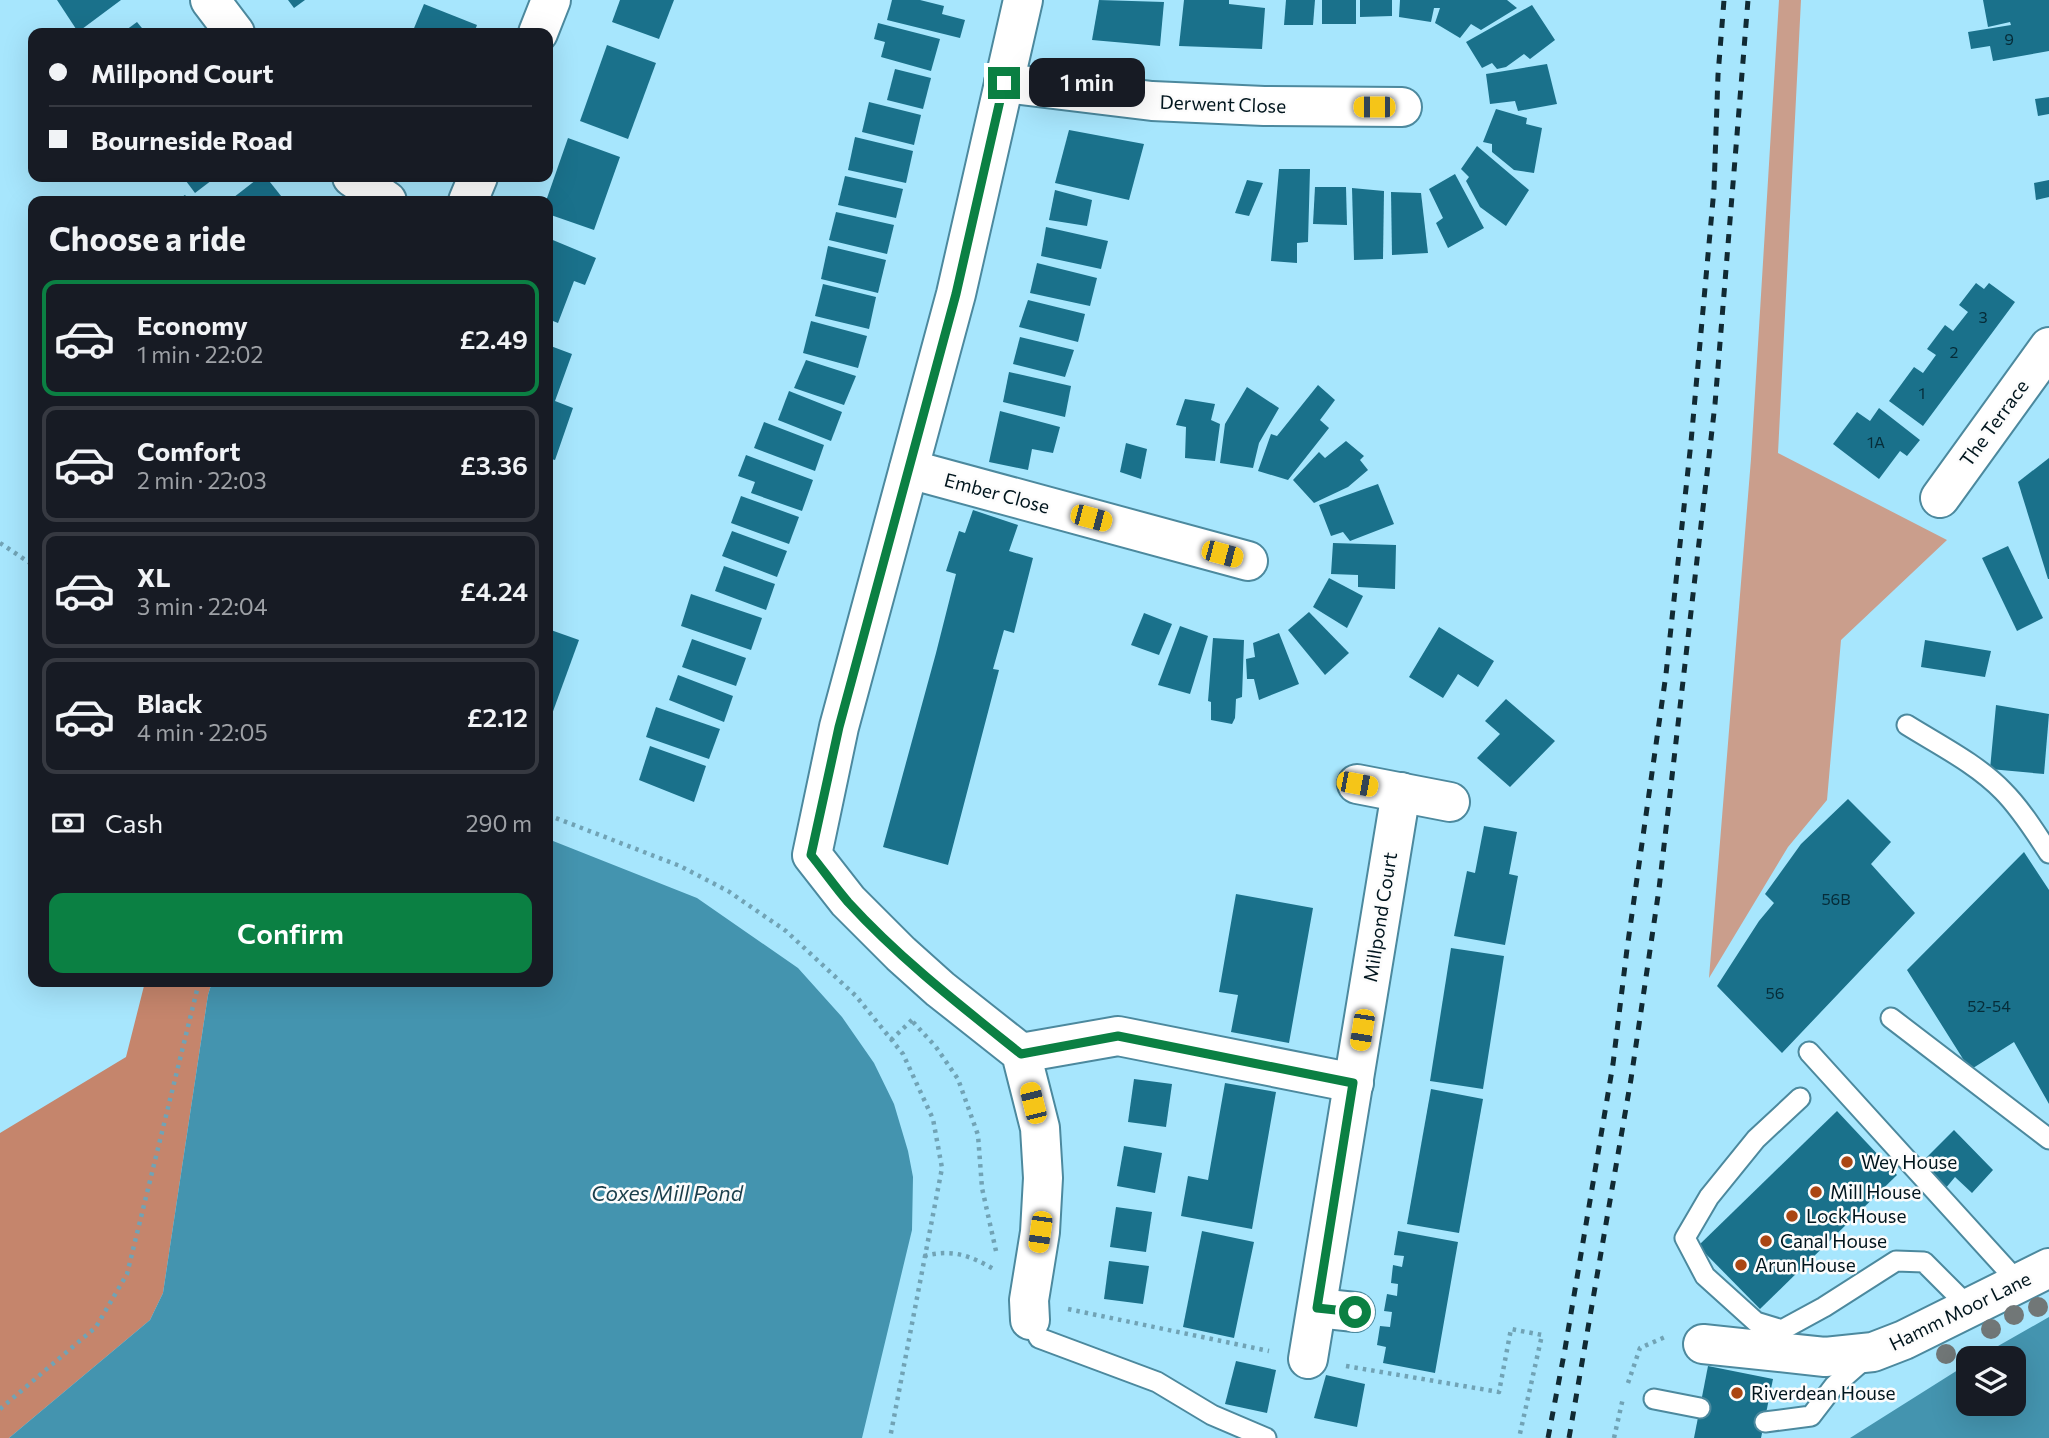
<!DOCTYPE html>
<meta charset="utf-8">
<style>
body{margin:0;font-family:Commissioner,sans-serif;background:#20242c;color:#f1f3f6;height:100vh;display:flex;flex-direction:column;font-size:26px;white-space:nowrap}
*{box-sizing:border-box;margin:0}
p{font-size:23px;color:#9ea1a6}
.icon{flex:none;width:38px;height:38px;fill:none;stroke:currentColor;stroke-width:2;stroke-linecap:round;stroke-linejoin:round}
.map{position:relative;flex:1;overflow:hidden}
.sheet{position:absolute;left:28px;top:196px;width:525px;height:791px;display:flex;flex-direction:column;background:#171b24;border-radius:14px;box-shadow:0 7px 28px #0002}
.sheet>*{flex:none}
.banner{position:absolute;left:28px;top:28px;width:525px;height:154px;border-radius:14px;box-shadow:0 7px 28px #0002;display:grid;align-content:center;height:154px;padding:0 21px;background:#171b24}
.tools{position:absolute;left:1956px;top:1346px;display:grid;gap:14px}
.tools a{display:grid;place-items:center;width:70px;height:70px;border-radius:14px;background:#171b24;box-shadow:0 7px 28px #0002;font-size:35px}
.end{position:absolute;width:32px;height:32px;margin:-16px;border:9px solid #0b8043;background:#fff;box-shadow:0 0 0 4px #fff}
.from{border-radius:50%}
.bubble{position:absolute;height:49px;border-radius:14px;background:#171b24;box-shadow:0 7px 28px #0002;font-size:23px;font-weight:600;line-height:49px;text-align:center}
.car{position:absolute;width:21px;height:42px;margin:-21px -10px;border-radius:9px;box-shadow:0 0 5px 2px #0007;background:linear-gradient(#f5c518 24%,#345 0 40%,#f5c518 0 76%,#345 0 86%,#f5c518 0)}
.banner b{display:flex;align-items:center;gap:24px;height:66px;font-size:26px}
.banner b+b{border-top:2px solid #363941}
.banner i{width:18px;height:18px;background:#f1f3f6}
ul{padding:0;list-style:none}
li{display:flex;align-items:center;gap:21px;height:116px;margin:0 14px 10px;padding:0 7px;border:4px solid #363941;border-radius:14px}
li div{flex:1}
li b{display:block;font-size:26px}
li em{font-style:normal;font-weight:600}
li.current{border-color:#0b8043}
li>.icon{width:63px;height:63px;stroke-width:1.5}
h2{padding:0 21px;font-size:32px;line-height:84px}
.pay{display:flex;align-items:center;gap:18px;height:77px;padding:0 21px;font-size:26px}
.pay p{margin-inline-start:auto}
.primary-button{display:flex;gap:14px;margin-top:auto;padding:14px 21px}
.primary-button a{flex:1;height:80px;border-radius:14px;background:#0b8043;color:#fff;font-size:28px;font-weight:600;line-height:80px;text-align:center}
.map>svg:first-child{display:block}
.green{fill:#ca9e8c}
.forest{fill:#c5856c}
.water{fill:#4494af}
.building{fill:#1a718b}
.lines{fill:none;stroke-linecap:round;stroke-linejoin:round}
.service-casing{stroke:#4c899e;stroke-width:23}
.minor-casing{stroke:#4c899e;stroke-width:42}
.path{stroke:#71a3b5;stroke-width:4.5;stroke-dasharray:3.5 5;stroke-linecap:butt}
.service{stroke:#fff;stroke-width:19}
.minor{stroke:#fff;stroke-width:38}
.rail{stroke:#112a33;stroke-width:5;stroke-dasharray:9 9;stroke-linecap:butt}
.tree{fill:#717777}
.route{stroke:#0b8043;stroke-width:9}
.poi-dot{fill:#aa4613;stroke:#fcfcfc;stroke-width:2.5}
.labels{text-anchor:middle;stroke-width:5;stroke-linejoin:round;paint-order:stroke}
.number-label{font-size:16px;fill:#062c38}
.street-label{font-size:19px;fill:#00151d;stroke:#fcfcfc}
.poi-label{font-size:19px;fill:#00151d;stroke:#fcfcfc;text-anchor:start}
.water-label{font-size:21px;font-style:italic;fill:#1a3e4b;stroke:#fcfcfc}
</style>
<div class="map">
<svg width="2049" height="1438" viewBox="0 0 2049 1438">
<rect width="100%" height="100%" fill="#a7e6fd"/>
<polygon class="green" points="1779,0 1801,0 1778,453 1947,540 1841,640 1827,800 1788,847 1709,978 1751,459"/>
<polygon class="forest" points="145,982 212,982 208,995 163,1293 150,1320 9,1438 0,1438 0,1133 126,1057"/>
<g class="water">
<polygon points="548,839 697,898 798,968 842,1017 874,1063 894,1104 908,1151 913,1177 912,1230 862,1438 9,1438 150,1320 163,1293 208,995 212,982 548,982"/>
<polygon points="2049,1317 2049,1438 1850,1438 1969,1363 1969,1404 2014,1404 2014,1358 1977,1358"/>
</g>
<g class="building">
<polygon points="57,0 121,0 78,32"/>
<polygon points="288,0 305,0 294,8"/>
<polygon points="620,0 674,0 659,39 612,22"/>
<polygon points="892,0 920,0 944,6 942,14 965,20 960,38 887,20"/>
<polygon points="1099,0 1164,2 1160,46 1092,40"/>
<polygon points="1184,0 1229,0 1229,4 1265,8 1262,49 1179,46"/>
<polygon points="1286,0 1315,0 1313,25 1284,25"/>
<rect x="1322" y="0" width="34" height="24"/>
<polygon points="1360,0 1392,0 1392,16 1360,17"/>
<polygon points="1400,0 1507,0 1517,8 1481,30 1471,24 1460,38 1435,23 1440,8 1434,8 1431,22 1399,17"/>
<polygon points="1983,0 2049,0 2049,51 1993,61 1990,46 1971,49 1968,32 2011,25 2010,22 1988,27"/>
<polygon points="424,4 477,25 474,33 412,33"/>
<polygon points="1532,5 1555,40 1530,59 1524,54 1506,67 1497,69 1492,63 1482,68 1466,42"/>
<polygon points="137,22 146,33 122,33"/>
<polygon points="878,23 940,39 931,71 881,57 885,42 874,39"/>
<polygon points="607,45 656,63 628,139 580,121"/>
<polygon points="1547,64 1557,104 1518,111 1515,101 1490,104 1486,74"/>
<polygon points="895,69 931,78 923,109 887,100"/>
<polygon points="2049,97 2049,114 2038,116 2035,99"/>
<polygon points="869,102 921,115 914,145 862,132"/>
<polygon points="1496,109 1527,118 1526,124 1542,128 1534,173 1514,170 1492,152 1492,144 1483,142"/>
<polygon points="1069,130 1144,144 1129,200 1055,183"/>
<polygon points="855,137 913,151 906,183 848,170"/>
<polygon points="568,138 620,157 594,230 548,214 548,201 546,201"/>
<polygon points="1477,146 1529,190 1506,226 1480,207 1466,181 1469,177 1461,169"/>
<polygon points="1279,169 1310,169 1308,242 1297,243 1297,263 1271,261"/>
<polygon points="1455,174 1484,228 1448,248 1436,223 1443,218 1429,189"/>
<polygon points="845,176 903,189 896,218 838,205"/>
<polygon points="183,177 216,177 195,193"/>
<polygon points="260,177 266,177 285,201 229,201"/>
<polygon points="1247,180 1263,183 1249,216 1235,213"/>
<polygon points="2049,180 2049,197 2036,200 2034,183"/>
<polygon points="1315,187 1346,187 1347,225 1313,224"/>
<polygon points="1352,188 1384,191 1383,259 1354,260"/>
<polygon points="1055,190 1092,200 1087,226 1049,220"/>
<polygon points="1391,192 1421,193 1428,253 1392,255"/>
<polygon points="185,195 190,201 176,201"/>
<polygon points="836,212 894,225 887,254 829,240"/>
<polygon points="1046,227 1108,241 1101,269 1041,256"/>
<polygon points="548,238 596,258 585,285 574,281 558,323 548,319"/>
<polygon points="828,246 886,260 878,293 821,279"/>
<polygon points="1037,263 1097,278 1090,306 1030,293"/>
<polygon points="1976,283 1984,289 1989,283 2015,302 1923,426 1889,401 1914,367 1923,373 1936,355 1927,349 1945,325 1953,331 1968,312 1959,305"/>
<polygon points="823,284 876,297 869,329 815,316"/>
<polygon points="1028,300 1085,314 1078,342 1019,327"/>
<polygon points="811,321 867,336 858,368 803,353"/>
<polygon points="1020,337 1074,350 1065,377 1013,364"/>
<polygon points="548,345 572,354 555,401 573,408 555,460 548,458"/>
<polygon points="806,360 856,376 844,405 794,388"/>
<polygon points="1009,372 1071,386 1065,417 1003,402"/>
<polygon points="1318,385 1335,400 1320,420 1329,428 1288,480 1258,471 1271,434 1277,436"/>
<polygon points="1247,387 1279,408 1259,443 1253,468 1220,463 1225,424"/>
<polygon points="789,391 842,412 831,441 778,420"/>
<polygon points="1185,399 1215,404 1211,420 1220,424 1215,461 1185,458 1186,427 1176,425"/>
<polygon points="1879,408 1920,440 1907,456 1900,451 1879,479 1833,444 1857,412 1870,421"/>
<polygon points="1000,411 1060,427 1053,453 1032,449 1028,470 989,462"/>
<polygon points="764,422 824,445 815,471 754,448"/>
<polygon points="1346,441 1364,456 1360,460 1368,470 1348,487 1314,503 1293,480 1319,452 1325,458"/>
<polygon points="1126,443 1147,449 1141,479 1120,472"/>
<polygon points="746,455 813,480 802,511 751,493 755,482 738,476"/>
<polygon points="2049,458 2049,579 2048,579 2018,482"/>
<polygon points="1378,484 1394,524 1350,541 1343,532 1331,536 1319,505"/>
<polygon points="741,496 799,517 789,544 731,523"/>
<polygon points="973,510 1018,525 1009,551 1033,558 1014,633 1004,630 993,669 999,670 948,865 883,847 936,653 956,574 946,571 959,531 965,533"/>
<polygon points="732,531 787,551 777,577 722,556"/>
<polygon points="1333,543 1396,545 1395,589 1358,587 1358,575 1331,574"/>
<polygon points="2008,546 2043,618 2017,631 1982,558"/>
<polygon points="724,566 775,584 766,610 715,591"/>
<polygon points="1329,578 1363,596 1347,628 1313,607"/>
<polygon points="691,594 762,618 751,650 681,626"/>
<polygon points="1309,612 1349,653 1325,675 1288,630"/>
<polygon points="1144,613 1172,624 1159,655 1131,645"/>
<polygon points="1180,626 1208,636 1190,694 1158,685"/>
<polygon points="1439,627 1494,661 1478,687 1458,674 1443,698 1409,677"/>
<polygon points="548,629 579,640 548,725"/>
<polygon points="1279,633 1299,684 1259,700 1254,679 1247,679 1246,659 1255,657 1253,643"/>
<polygon points="1213,638 1244,640 1242,697 1236,699 1235,718 1232,724 1211,720 1211,702 1208,701"/>
<polygon points="692,639 746,658 736,686 682,667"/>
<polygon points="1925,640 1991,651 1985,677 1921,667"/>
<polygon points="678,675 733,696 724,722 669,700"/>
<polygon points="1506,699 1555,741 1510,787 1477,758 1500,734 1485,721"/>
<polygon points="1996,705 2049,714 2044,774 1990,769"/>
<polygon points="656,707 720,729 709,759 646,737"/>
<polygon points="650,746 706,766 694,802 639,780"/>
<polygon points="1848,799 1891,842 1871,864 1915,913 1782,1053 1717,986 1759,921 1774,903 1765,894 1801,844"/>
<polygon points="1484,826 1517,832 1509,874 1518,876 1505,945 1454,936 1467,871 1475,873"/>
<polygon points="2024,852 2049,890 2049,1104 2014,1042 1970,1070 1907,970"/>
<polygon points="1236,894 1313,908 1289,1043 1231,1032 1238,995 1219,992"/>
<polygon points="1451,948 1504,956 1483,1089 1430,1081"/>
<polygon points="1134,1079 1172,1084 1166,1127 1128,1122"/>
<polygon points="1225,1083 1276,1092 1252,1229 1181,1216 1188,1176 1208,1180"/>
<polygon points="1431,1089 1483,1099 1459,1233 1407,1224"/>
<polygon points="1837,1111 1897,1175 1760,1309 1698,1246"/>
<polygon points="1954,1130 1993,1170 1972,1193 1955,1177 1945,1189 1919,1165"/>
<polygon points="1124,1146 1162,1153 1155,1193 1117,1186"/>
<polygon points="1116,1207 1152,1212 1146,1252 1110,1247"/>
<polygon points="1202,1231 1254,1242 1234,1338 1183,1327"/>
<polygon points="1398,1231 1458,1242 1435,1373 1383,1363 1386,1347 1377,1345 1380,1326 1390,1327 1392,1312 1384,1311 1387,1294 1397,1296 1398,1284 1391,1283 1393,1265 1402,1267 1404,1256 1394,1255"/>
<polygon points="1109,1261 1149,1266 1143,1304 1104,1299"/>
<polygon points="1236,1361 1276,1370 1267,1413 1225,1404"/>
<polygon points="1708,1366 1773,1379 1761,1438 1694,1438"/>
<polygon points="1326,1375 1365,1384 1357,1427 1314,1418"/>
</g>
<g class="lines">
<defs>
<g id="service">
<path d="M1907,725C1939,745 1977,764 2003,791C2021,809 2035,832 2049,853"/>
<polyline points="1891,1018 2049,1139"/>
<polyline points="1809,1052 2018,1282"/>
<polyline points="1800,1098 1756,1139 1709,1197 1685,1238 1705,1276 1756,1322 1782,1330 1824,1307 1896,1261 1924,1262 1969,1307"/>
<polyline points="1030,1320 1039,1338 1157,1382 1212,1415 1266,1438"/>
<polyline points="1654,1399 1700,1408"/>
<polyline points="1765,1422 1811,1416 1834,1386 1867,1357"/>
</g>
<g id="minor">
<polyline points="210,0 235,33"/>
<polyline points="1023,0 956,294 839,727 812,855 848,901 901,954 940,989 1021,1053 1040,1128 1043,1178 1040,1232 1029,1300 1030,1320"/>
<polyline points="538,33 551,0"/>
<polyline points="1004,83 1152,101 1264,106 1402,107"/>
<polyline points="352,177 387,201"/>
<polyline points="468,201 478,177"/>
<polyline points="909,469 1248,561"/>
<polyline points="1940,498 2049,347"/>
<polyline points="1357,784 1450,802"/>
<polyline points="1021,1053 1118,1036 1354,1083"/>
<polyline points="1317,1308 1355,1312"/>
<polyline points="1703,1344 1825,1357 1873,1352 1904,1340 2049,1268"/>
<polyline points="1308,1359 1401,792"/>
</g>
</defs>
<use href="#service" class="service-casing"/>
<use href="#minor" class="minor-casing"/>
<g class="path">
<polyline points="0,543 33,565"/>
<polyline points="548,815 680,866 728,891 786,931 856,996 903,1054 933,1119 942,1168 890,1438"/>
<polyline points="913,1022 936,1047 958,1079 978,1135 982,1188 996,1251"/>
<polyline points="891,1040 912,1020"/>
<path d="M924,1256C952,1249 970,1255 995,1270"/>
<polyline points="1068,1309 1269,1351"/>
<polyline points="1346,1366 1499,1392 1511,1329 1542,1335 1519,1438"/>
<polyline points="1628,1383 1640,1348 1665,1337"/>
<polyline points="0,1409 96,1327 127,1274 199,982"/>
<polyline points="1614,1438 1623,1398"/>
</g>
<use href="#service" class="service"/>
<use href="#minor" class="minor"/>
<g class="rail">
<polyline points="1548,1438 1565,1349 1613,1064 1627,949 1666,674 1691,442 1714,189 1718,75 1724,0"/>
<polyline points="1569,1438 1631,1079 1659,889 1715,404 1748,0"/>
</g>
</g>
<g class="tree">
<circle cx="2038" cy="1307" r="10"/>
<circle cx="2014" cy="1315" r="10"/>
<circle cx="1991" cy="1329" r="10"/>
<circle cx="1946" cy="1354" r="10"/>
</g>
<g class="lines">
<path class="route" d="M1004,83L956,294L839,727L811,855C824,871 835,887 848,902C900,959 961,1006 1021,1054L1118,1036L1353,1083L1317,1308L1355,1312"/>
</g>
<g class="poi-dot">
<circle cx="1847" cy="1162" r="7"/>
<circle cx="1816" cy="1192" r="7"/>
<circle cx="1792" cy="1216" r="7"/>
<circle cx="1766" cy="1241" r="7"/>
<circle cx="1741" cy="1265" r="7"/>
<circle cx="1737" cy="1393" r="7"/>
</g>
<g class="labels">
<g class="number-label">
<text x="2009" y="45">9</text>
<text x="1983" y="323">3</text>
<text x="1954" y="358">2</text>
<text x="1922" y="399">1</text>
<text x="1876" y="448">1A</text>
<text x="1836" y="905">56B</text>
<text x="1775" y="999">56</text>
<text x="1989" y="1012">52-54</text>
</g>
<g class="street-label">
<text transform="translate(1223 104) rotate(2)" y="7">Derwent Close</text>
<text transform="translate(1994 423) rotate(-54)" y="7">The Terrace</text>
<text transform="translate(997 493) rotate(15)" y="7">Ember Close</text>
<text transform="translate(1380 917) rotate(-81)" y="7">Millpond Court</text>
<text transform="translate(1960 1311) rotate(-26)" y="7">Hamm Moor Lane</text>
</g>
<g class="poi-label">
<text x="1861" y="1169">Wey House</text>
<text x="1830" y="1199">Mill House</text>
<text x="1806" y="1223">Lock House</text>
<text x="1780" y="1248">Canal House</text>
<text x="1755" y="1272">Arun House</text>
<text x="1751" y="1400">Riverdean House</text>
</g>
<g class="water-label">
<text x="667" y="1201">Coxes Mill Pond</text>
</g>
</g>
</svg>
<div class="tools">
<a><svg class="icon" aria-label="layers" viewBox="0 0 24 24"><path d="M12 4l9 5-9 5-9-5zM3 14l9 5 9-5"/></svg></a>
</div>
<i class="end from" style="left:1355px;top:1312px"></i>
<i class="end" style="left:1004px;top:83px"></i>
<div class="bubble" style="left:1029px;top:58px;width:116px">1 min</div>
<i class="car" style="left:1374px;top:107px;rotate:270deg"></i>
<i class="car" style="left:1091px;top:518px;rotate:105deg"></i>
<i class="car" style="left:1222px;top:554px;rotate:105deg"></i>
<i class="car" style="left:1357px;top:784px;rotate:101deg"></i>
<i class="car" style="left:1362px;top:1030px;rotate:189deg"></i>
<i class="car" style="left:1033px;top:1103px;rotate:346deg"></i>
<i class="car" style="left:1040px;top:1232px;rotate:188deg"></i>
<div class="banner">
<b><i class="from"></i>Millpond Court</b>
<b><i></i>Bourneside Road</b>
</div>
<section class="sheet">
<h2>Choose a ride</h2>
<ul>
<li class="current"><svg class="icon" aria-label="car" viewBox="0 0 24 24"><path d="M5 17H2v-5l4-1 3-4h7l3 4 3 1v5h-3M9 17h6M6 11h13"/><circle cx="7" cy="17" r="2"/><circle cx="17" cy="17" r="2"/></svg><div><b>Economy</b><p>1 min · 22:02</p></div><em>£2.49</em></li>
<li><svg class="icon" aria-label="car" viewBox="0 0 24 24"><path d="M5 17H2v-5l4-1 3-4h7l3 4 3 1v5h-3M9 17h6M6 11h13"/><circle cx="7" cy="17" r="2"/><circle cx="17" cy="17" r="2"/></svg><div><b>Comfort</b><p>2 min · 22:03</p></div><em>£3.36</em></li>
<li><svg class="icon" aria-label="car" viewBox="0 0 24 24"><path d="M5 17H2v-5l4-1 3-4h7l3 4 3 1v5h-3M9 17h6M6 11h13"/><circle cx="7" cy="17" r="2"/><circle cx="17" cy="17" r="2"/></svg><div><b>XL</b><p>3 min · 22:04</p></div><em>£4.24</em></li>
<li><svg class="icon" aria-label="car" viewBox="0 0 24 24"><path d="M5 17H2v-5l4-1 3-4h7l3 4 3 1v5h-3M9 17h6M6 11h13"/><circle cx="7" cy="17" r="2"/><circle cx="17" cy="17" r="2"/></svg><div><b>Black</b><p>4 min · 22:05</p></div><em>£2.12</em></li>
</ul>
<div class="pay"><svg class="icon" aria-label="cash" viewBox="0 0 24 24"><path d="M3 7h18v10H3z"/><circle cx="12" cy="12" r="2"/></svg>Cash<p>290 m</p></div>
<div class="primary-button"><a>Confirm</a></div>
</section>
</div>
